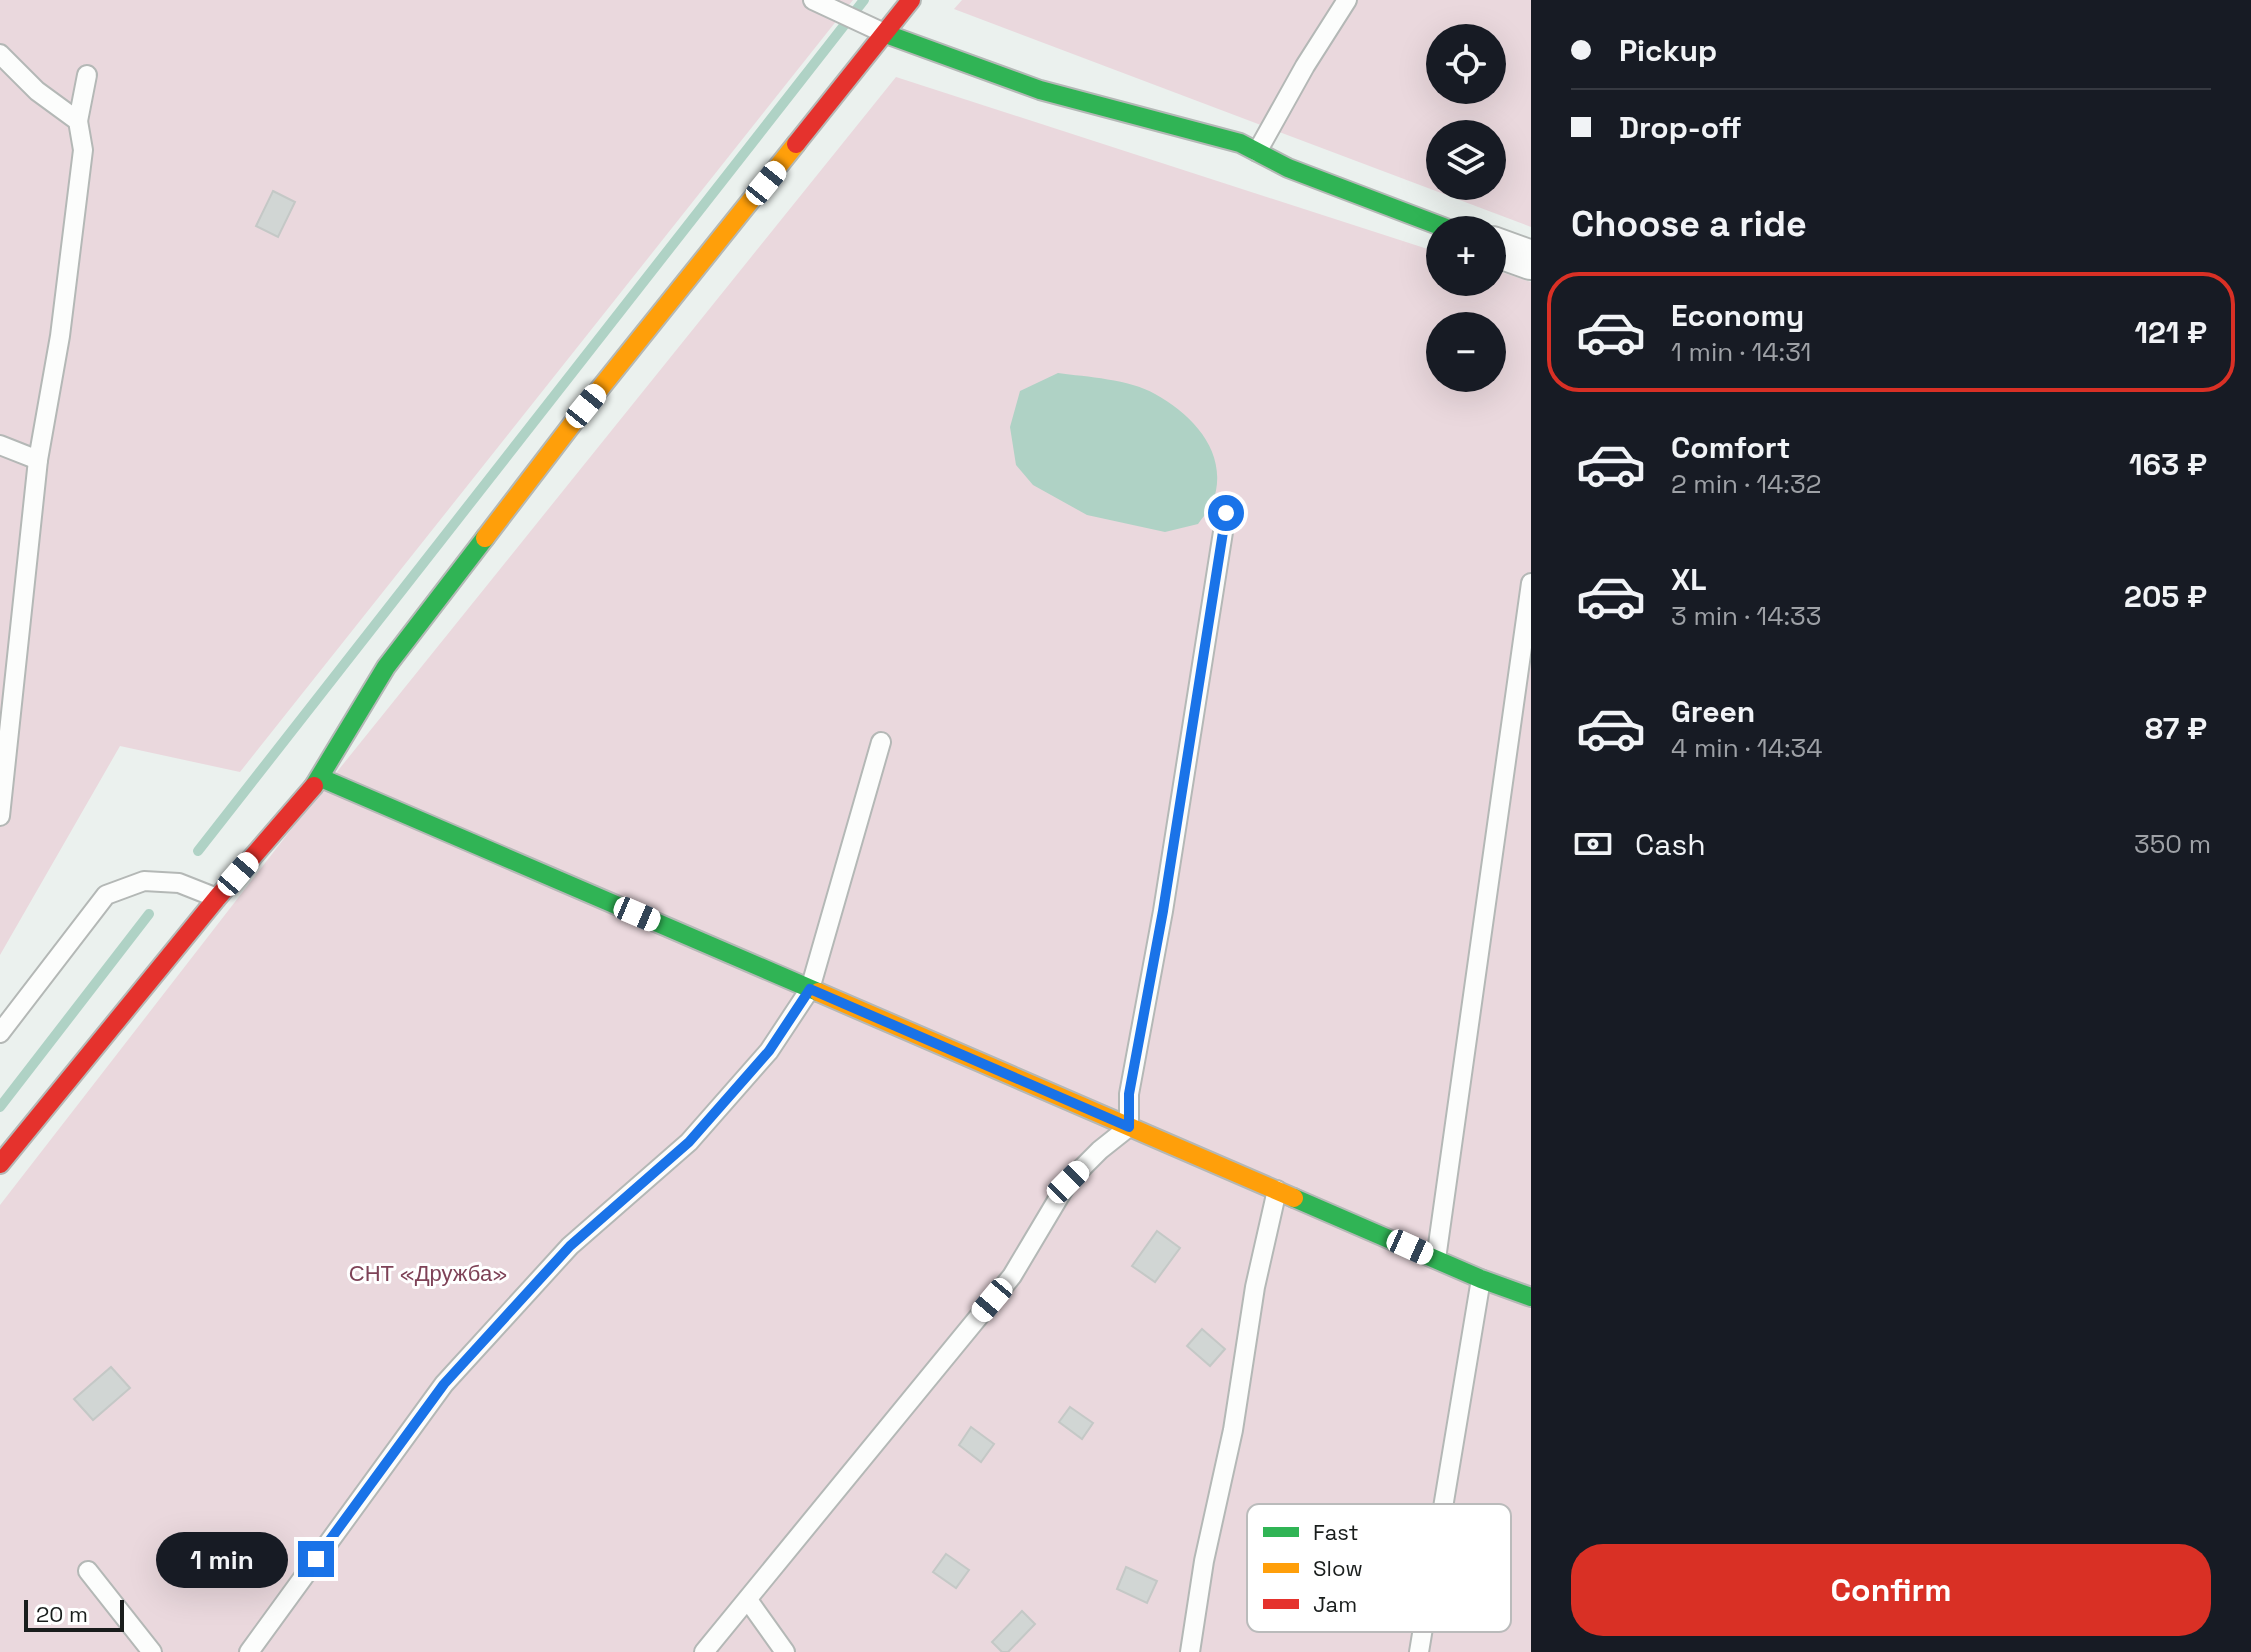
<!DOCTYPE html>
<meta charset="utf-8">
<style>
body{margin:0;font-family:"Space Grotesk",sans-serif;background:#242831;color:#f1f3f6;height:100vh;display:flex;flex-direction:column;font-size:30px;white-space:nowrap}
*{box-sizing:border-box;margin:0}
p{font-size:26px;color:#9ea1a6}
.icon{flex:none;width:44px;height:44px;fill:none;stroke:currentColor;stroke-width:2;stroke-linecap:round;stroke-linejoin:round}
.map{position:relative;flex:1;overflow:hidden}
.drawer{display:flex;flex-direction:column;background:#171b24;width:720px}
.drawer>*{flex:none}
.banner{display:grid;align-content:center;height:176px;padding:0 40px;background:#171b24}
.controls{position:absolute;left:1426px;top:24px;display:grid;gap:16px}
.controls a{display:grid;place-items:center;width:80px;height:80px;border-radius:50%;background:#171b24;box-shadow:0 8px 32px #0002;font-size:40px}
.scale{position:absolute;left:24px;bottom:20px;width:100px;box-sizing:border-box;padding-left:8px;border:4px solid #191d1c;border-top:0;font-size:22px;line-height:28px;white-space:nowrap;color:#191d1c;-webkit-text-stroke:6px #fff;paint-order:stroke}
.end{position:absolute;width:36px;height:36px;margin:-18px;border:10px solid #1a73e8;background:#fff;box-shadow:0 0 0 4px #fff}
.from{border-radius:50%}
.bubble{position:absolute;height:56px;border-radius:28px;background:#171b24;box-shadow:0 8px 32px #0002;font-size:26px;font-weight:800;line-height:56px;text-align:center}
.car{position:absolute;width:24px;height:48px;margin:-24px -12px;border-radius:10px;box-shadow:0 0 6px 2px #0007;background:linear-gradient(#fff 24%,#345 0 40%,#fff 0 76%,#345 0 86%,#fff 0)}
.banner b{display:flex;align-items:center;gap:28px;height:76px;font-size:30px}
.banner b+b{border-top:2px solid #363941}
.banner i{width:20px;height:20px;background:#f1f3f6}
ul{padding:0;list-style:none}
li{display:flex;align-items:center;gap:24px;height:120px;margin:0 16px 12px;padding:0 24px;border:4px solid transparent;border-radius:32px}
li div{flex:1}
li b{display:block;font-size:30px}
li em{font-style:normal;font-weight:800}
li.active{border-color:#d93025}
li>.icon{width:72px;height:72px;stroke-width:1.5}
h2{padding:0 40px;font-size:36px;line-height:96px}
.pay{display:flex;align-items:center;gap:20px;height:88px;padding:0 40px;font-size:30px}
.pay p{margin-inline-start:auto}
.action{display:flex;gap:16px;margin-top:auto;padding:16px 40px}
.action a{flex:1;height:92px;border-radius:32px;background:#d93025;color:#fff;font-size:32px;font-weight:800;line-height:92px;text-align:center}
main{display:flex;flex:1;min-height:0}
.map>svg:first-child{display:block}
.green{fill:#ead8dd;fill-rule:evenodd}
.water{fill:#afd2c5}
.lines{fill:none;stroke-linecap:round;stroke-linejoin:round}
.stream{stroke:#afd2c5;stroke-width:10}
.building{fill:#d1d6d4;stroke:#c4c8c6;stroke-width:2}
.lane-casing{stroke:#b4b8b6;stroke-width:22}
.street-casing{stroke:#b4b8b6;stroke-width:42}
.fast-casing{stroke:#b4b8b6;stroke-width:22}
.slow-casing{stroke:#b4b8b6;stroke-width:22}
.jam-casing{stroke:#b4b8b6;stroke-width:22}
.lane{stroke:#fcfdfc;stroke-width:18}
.street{stroke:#fcfdfc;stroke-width:38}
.fast{stroke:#30b455;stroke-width:18}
.slow{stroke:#ff9f0a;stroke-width:18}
.jam{stroke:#e5322d;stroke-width:18}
.route{stroke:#1a73e8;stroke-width:10}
.labels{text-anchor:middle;stroke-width:6;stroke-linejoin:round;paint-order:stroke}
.park-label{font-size:22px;fill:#7e4257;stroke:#fff}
.key{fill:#fff;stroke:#babbbb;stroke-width:2}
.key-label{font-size:22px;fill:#191d1c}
</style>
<main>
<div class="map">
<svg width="1531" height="1652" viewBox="0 0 1531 1652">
<rect width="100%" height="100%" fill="#ebf1ee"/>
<g class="green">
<polygon points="0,0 853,0 240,772 120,746 0,955"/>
<path d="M962,0H1531V227L954,9ZM1440,38H1492V90H1440ZM1440,134H1492V186H1440Z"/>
<path d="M896,77L1440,253V282H1492V269L1531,282V1652H0V1205L307,809ZM1440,326H1492V378H1440Z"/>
</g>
<path class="water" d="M1058,373C1087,377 1129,379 1155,394C1195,416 1231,456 1212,504C1209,511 1202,518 1198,524L1165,532L1087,515L1033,485L1016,465L1010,427L1020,391Z"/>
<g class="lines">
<g class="stream">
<polyline points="198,851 864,0"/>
<polyline points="0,1107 149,914"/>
</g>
</g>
<g class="building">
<polygon points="273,191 295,202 278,237 256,226"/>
<polygon points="1157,1231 1180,1248 1155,1282 1132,1266"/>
<polygon points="1202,1329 1225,1349 1210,1366 1187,1346"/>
<polygon points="111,1367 130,1388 93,1420 74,1399"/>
<polygon points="1070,1407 1093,1423 1082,1439 1059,1422"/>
<polygon points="971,1427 994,1444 981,1462 959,1445"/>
<polygon points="946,1554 969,1570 956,1588 933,1572"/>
<polygon points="1126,1567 1157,1581 1147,1603 1117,1589"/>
<polygon points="1022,1611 1035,1624 1008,1652 1002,1652 992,1642"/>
</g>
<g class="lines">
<defs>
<g id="lane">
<polyline points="813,0 886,34"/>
<polyline points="0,54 37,91 78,121 83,150 60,336 38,460 0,816"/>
<polyline points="78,121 87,75"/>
<polyline points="1257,152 1305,66 1347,0"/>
<polyline points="0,445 38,460"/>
<polyline points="0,1033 106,895 144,881 179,883 217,898"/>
<polyline points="1436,1259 1531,583"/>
<polyline points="88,1571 152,1652"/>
<polyline points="748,1600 785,1652"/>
<polyline points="249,1652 444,1384 570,1246 689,1142 769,1051 810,989 881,742"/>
<polyline points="704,1652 1012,1276 1068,1182 1100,1150 1129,1127 1129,1094 1163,911 1226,513"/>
<polyline points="1190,1652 1204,1561 1233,1430 1255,1287 1277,1190"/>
<polyline points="1419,1652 1481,1279"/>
</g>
<polyline id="street" points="1492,246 1531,260"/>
<g id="fast">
<polyline points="886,34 1040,90 1240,143 1288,168 1451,230"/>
<polyline points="321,778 818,992"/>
<polyline points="314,786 386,667 485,538"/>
<polyline points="1294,1198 1481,1279 1531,1297"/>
</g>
<g id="slow">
<polyline points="485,538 586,406 796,144"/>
<polyline points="818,992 1294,1198"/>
</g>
<g id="jam">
<polyline points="796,144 911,0"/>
<polyline points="0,1164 217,898 314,786"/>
</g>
</defs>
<use href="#lane" class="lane-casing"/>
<use href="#street" class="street-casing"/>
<use href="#fast" class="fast-casing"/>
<use href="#slow" class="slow-casing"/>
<use href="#jam" class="jam-casing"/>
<use href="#lane" class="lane"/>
<use href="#street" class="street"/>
<use href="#fast" class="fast"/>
<use href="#slow" class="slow"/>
<use href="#jam" class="jam"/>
</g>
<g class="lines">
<polyline class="route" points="316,1559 444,1384 570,1246 689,1142 769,1051 810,989 1129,1127 1129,1094 1163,911 1226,513"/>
</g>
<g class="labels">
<g class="park-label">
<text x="428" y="1281">СНТ «Дружба»</text>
</g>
</g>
<rect x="1247" y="1504" width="264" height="128" rx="12" class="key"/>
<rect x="1263" y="1527" width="36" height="10" fill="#30b455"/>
<rect x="1263" y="1563" width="36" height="10" fill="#ff9f0a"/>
<rect x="1263" y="1599" width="36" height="10" fill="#e5322d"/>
<g class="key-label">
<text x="1313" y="1540">Fast</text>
<text x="1313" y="1576">Slow</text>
<text x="1313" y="1612">Jam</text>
</g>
</svg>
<div class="controls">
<a><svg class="icon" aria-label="locate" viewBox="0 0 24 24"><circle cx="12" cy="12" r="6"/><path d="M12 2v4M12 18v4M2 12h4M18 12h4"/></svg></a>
<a><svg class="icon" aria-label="layers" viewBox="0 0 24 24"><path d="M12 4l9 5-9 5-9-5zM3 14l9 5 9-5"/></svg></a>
<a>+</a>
<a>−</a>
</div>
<div class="scale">20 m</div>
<i class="end from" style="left:1226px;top:513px"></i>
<i class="end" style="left:316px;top:1559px"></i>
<div class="bubble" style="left:156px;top:1532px;width:132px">1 min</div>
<i class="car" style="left:766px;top:183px;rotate:39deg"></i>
<i class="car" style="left:586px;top:406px;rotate:39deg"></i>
<i class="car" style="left:238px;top:874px;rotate:41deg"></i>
<i class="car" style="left:637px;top:914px;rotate:113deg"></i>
<i class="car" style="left:1068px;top:1182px;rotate:45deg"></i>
<i class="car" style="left:1410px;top:1247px;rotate:114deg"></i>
<i class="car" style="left:992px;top:1300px;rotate:220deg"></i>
</div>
<section class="drawer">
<div class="banner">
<b><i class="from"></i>Pickup</b>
<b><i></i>Drop-off</b>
</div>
<h2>Choose a ride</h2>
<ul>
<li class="active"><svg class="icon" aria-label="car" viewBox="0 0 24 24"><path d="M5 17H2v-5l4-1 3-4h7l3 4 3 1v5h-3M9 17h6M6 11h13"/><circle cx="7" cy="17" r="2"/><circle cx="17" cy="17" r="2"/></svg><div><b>Economy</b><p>1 min · 14:31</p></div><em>121 ₽</em></li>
<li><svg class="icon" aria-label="car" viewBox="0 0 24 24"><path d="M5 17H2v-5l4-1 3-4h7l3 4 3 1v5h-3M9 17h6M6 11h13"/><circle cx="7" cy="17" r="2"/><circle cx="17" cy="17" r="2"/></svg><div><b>Comfort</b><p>2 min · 14:32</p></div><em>163 ₽</em></li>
<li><svg class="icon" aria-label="car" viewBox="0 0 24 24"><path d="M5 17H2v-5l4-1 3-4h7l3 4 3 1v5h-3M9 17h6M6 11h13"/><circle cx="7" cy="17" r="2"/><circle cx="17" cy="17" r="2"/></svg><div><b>XL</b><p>3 min · 14:33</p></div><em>205 ₽</em></li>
<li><svg class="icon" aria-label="car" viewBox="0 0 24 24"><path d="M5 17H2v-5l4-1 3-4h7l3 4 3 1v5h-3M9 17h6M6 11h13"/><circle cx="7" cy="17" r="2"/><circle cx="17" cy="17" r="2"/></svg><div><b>Green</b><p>4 min · 14:34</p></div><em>87 ₽</em></li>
</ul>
<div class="pay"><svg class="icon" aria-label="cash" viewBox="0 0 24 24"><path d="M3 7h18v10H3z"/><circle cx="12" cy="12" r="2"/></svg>Cash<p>350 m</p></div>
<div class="action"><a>Confirm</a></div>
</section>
</main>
